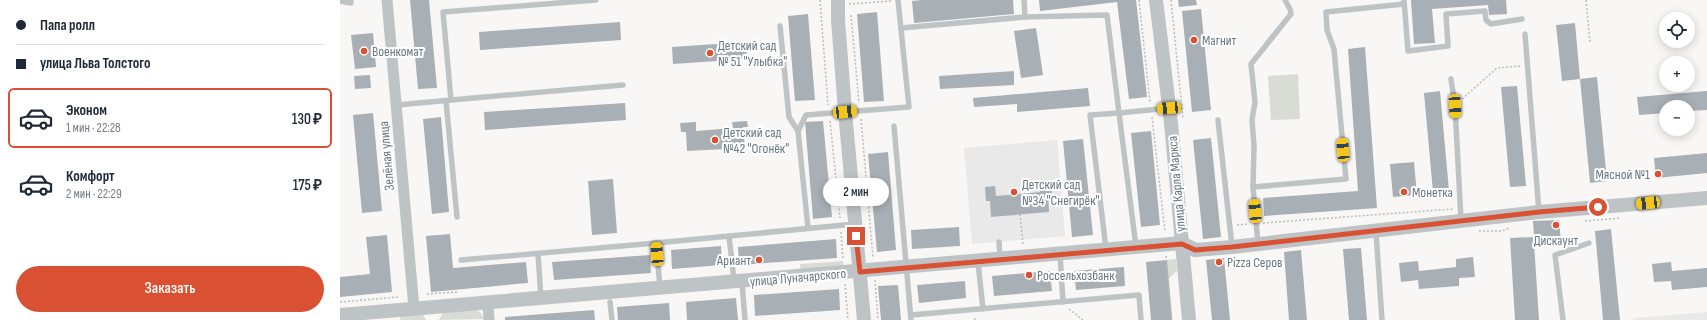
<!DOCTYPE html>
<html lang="ru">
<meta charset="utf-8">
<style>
body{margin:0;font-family:"Sofia Sans Condensed",sans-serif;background:#f2f2f3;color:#1f2937;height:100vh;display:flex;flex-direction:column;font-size:15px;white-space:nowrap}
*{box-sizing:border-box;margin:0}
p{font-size:13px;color:#747a83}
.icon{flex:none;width:22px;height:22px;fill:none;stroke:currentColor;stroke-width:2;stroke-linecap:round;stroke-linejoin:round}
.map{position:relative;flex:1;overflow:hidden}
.panel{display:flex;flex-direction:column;background:#fff;width:340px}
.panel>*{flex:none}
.guide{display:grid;align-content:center;height:88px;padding:0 16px;background:#fff}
.controls{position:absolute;left:1319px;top:12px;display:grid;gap:8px}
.controls a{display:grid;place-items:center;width:36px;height:36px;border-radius:50%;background:#fff;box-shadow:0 2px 10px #0003;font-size:20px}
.end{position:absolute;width:18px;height:18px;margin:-9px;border:5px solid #da5032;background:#fff;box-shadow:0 0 0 2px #fff}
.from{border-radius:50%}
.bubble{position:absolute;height:28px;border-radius:14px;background:#fff;box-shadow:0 2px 10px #0003;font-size:13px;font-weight:600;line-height:28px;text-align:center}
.car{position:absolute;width:12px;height:24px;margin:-12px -6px;border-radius:5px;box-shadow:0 0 3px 1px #0007;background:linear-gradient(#f5c518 24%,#345 0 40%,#f5c518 0 76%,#345 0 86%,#f5c518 0)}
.guide b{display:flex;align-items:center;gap:14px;height:38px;font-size:15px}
.guide b+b{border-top:1px solid #e0e1e3}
.guide i{width:10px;height:10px;background:#1f2937}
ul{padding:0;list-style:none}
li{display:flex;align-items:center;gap:12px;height:60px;margin:0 8px 6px;padding:0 8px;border:2px solid transparent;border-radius:6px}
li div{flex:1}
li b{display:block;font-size:15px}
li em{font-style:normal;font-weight:600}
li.on{border-color:#da5032}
li>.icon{width:36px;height:36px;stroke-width:1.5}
.button{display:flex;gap:8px;margin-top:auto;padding:8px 16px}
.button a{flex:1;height:46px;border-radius:24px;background:#da5032;color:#fff;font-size:16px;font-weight:600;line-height:46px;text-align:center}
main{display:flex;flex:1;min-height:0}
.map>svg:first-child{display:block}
.built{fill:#e8e9e8}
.green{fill:#d8dcd4}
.building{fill:#a8b0b5}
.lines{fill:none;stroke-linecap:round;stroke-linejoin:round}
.path{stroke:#b9bcbe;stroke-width:1.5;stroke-dasharray:2 2;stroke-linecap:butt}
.service{stroke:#bec3c6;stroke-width:5.5}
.minor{stroke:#bec3c6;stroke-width:11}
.tertiary{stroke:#bec3c6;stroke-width:14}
.route{stroke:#da5032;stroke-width:5}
.poi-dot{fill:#da5032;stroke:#fff;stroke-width:1.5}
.labels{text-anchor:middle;stroke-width:4;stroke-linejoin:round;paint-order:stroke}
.poi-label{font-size:14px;fill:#687984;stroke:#fff;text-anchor:start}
.street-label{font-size:14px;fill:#687984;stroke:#fff}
</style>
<main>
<section class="panel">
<div class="guide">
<b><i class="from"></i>Папа ролл</b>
<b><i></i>улица Льва Толстого</b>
</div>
<ul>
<li class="on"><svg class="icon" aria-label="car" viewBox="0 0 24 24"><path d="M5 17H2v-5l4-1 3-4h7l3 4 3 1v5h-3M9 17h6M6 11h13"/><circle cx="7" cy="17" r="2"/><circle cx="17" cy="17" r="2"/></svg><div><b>Эконом</b><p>1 мин · 22:28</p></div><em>130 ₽</em></li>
<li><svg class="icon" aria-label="car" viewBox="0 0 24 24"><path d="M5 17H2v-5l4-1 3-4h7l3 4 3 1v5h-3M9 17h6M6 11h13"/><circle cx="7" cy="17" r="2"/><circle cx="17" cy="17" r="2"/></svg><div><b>Комфорт</b><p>2 мин · 22:29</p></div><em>175 ₽</em></li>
</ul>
<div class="button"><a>Заказать</a></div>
</section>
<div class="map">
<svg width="1367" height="320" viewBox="0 0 1367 320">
<rect width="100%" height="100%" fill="#f8f7f5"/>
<g class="built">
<polygon points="717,140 725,236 632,244 624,148"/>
<polygon points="1367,312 1367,320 1293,320 1293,318"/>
</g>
<g class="green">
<polygon points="958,74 960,119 931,120 928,76"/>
<polygon points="836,259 837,271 828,279 827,260"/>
<polygon points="503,261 504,270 461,274 460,264"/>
<polygon points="135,310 140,312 144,319 99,320 103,312"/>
<polygon points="80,314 83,315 86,320 60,320 60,316"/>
</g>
<g class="building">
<polygon points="70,0 89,0 97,88 78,89"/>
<polygon points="582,0 673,0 674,14 574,23 572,1"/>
<polygon points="699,0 796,0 807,97 789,99 777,2 700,11"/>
<polygon points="838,0 856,0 857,5 839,7"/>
<polygon points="1071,0 1166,0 1167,14 1149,15 1148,5 1092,9 1095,43 1074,44"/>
<polygon points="861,9 871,110 852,112 842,11"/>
<polygon points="537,12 544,101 524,102 517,14"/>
<polygon points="468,14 475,100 455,101 448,16"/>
<polygon points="280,22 281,40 140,50 139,32"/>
<polygon points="1235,23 1240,79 1222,81 1216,25"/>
<polygon points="696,28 703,75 681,78 674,31"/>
<polygon points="33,33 36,67 15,69 11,35"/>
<polygon points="406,42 407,59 333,64 332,47"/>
<polygon points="1025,47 1037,208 924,216 923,198 1018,191 1008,49"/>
<polygon points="674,71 674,85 600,89 599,76"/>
<polygon points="30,75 31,88 15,89 14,76"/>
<polygon points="1257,77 1267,181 1250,183 1240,79"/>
<polygon points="1177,86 1186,186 1170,187 1161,87"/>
<polygon points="748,88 750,106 677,112 677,104 634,107 633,98"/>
<polygon points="1100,91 1109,191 1093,192 1084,93"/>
<polygon points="1367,91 1367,110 1348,111 1348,107 1326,107 1326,113 1299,115 1297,97"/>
<polygon points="285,103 286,120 145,130 144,112"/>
<polygon points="33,113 42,211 22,213 13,115"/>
<polygon points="101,117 109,212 92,214 83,119"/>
<polygon points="407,121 408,127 403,127 405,148 347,151 346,132 341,132 340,123 356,122 356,131 393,128 392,122"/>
<polygon points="483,121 492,217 473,219 465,122"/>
<polygon points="811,131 820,225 801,227 791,133"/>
<polygon points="871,138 881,237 863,239 853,140"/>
<polygon points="743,139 753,235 732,237 723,141"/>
<polygon points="548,152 556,250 537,252 528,154"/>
<polygon points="1367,153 1367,173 1316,178 1314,158"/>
<polygon points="1074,162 1077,195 1053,197 1050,164"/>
<polygon points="273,179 277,233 252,235 248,181"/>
<polygon points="711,182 712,193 708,193 709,212 651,217 650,201 646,201 645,187 655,186 656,196 700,192 699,183"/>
<polygon points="1219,220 1221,241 1194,243 1199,320 1175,320 1170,238 1194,237 1193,221"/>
<polygon points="619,227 620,246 572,249 571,230"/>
<polygon points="1271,229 1280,320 1263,320 1255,231"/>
<polygon points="110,234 113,268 186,262 188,283 91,292 86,236"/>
<polygon points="47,235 52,292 0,297 0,277 30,274 26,237"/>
<polygon points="496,239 497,258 399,265 398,247"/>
<polygon points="381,246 382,265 332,269 331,250"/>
<polygon points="1021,248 1027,320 1009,320 1003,249"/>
<polygon points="961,250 967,320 949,320 944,252"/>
<polygon points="310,255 311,273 214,280 212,262"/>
<polygon points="1133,257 1135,277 1119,278 1119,286 1079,289 1078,280 1061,282 1059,263 1078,261 1079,271 1116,267 1116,259"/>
<polygon points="884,258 890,320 872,320 866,260"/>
<polygon points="827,260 832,320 811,320 806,262"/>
<polygon points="1331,262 1332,271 1367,268 1367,287 1332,290 1331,281 1314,282 1312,264"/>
<polygon points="784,267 785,286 736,290 734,271"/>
<polygon points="710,271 712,291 654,296 652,276"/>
<polygon points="625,281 626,298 579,303 577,285"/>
<polygon points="558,285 561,320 541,320 538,286"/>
<polygon points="499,289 500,310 415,316 414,295"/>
<polygon points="396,298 398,320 347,320 346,302"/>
<polygon points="329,303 330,320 278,320 277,307"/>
<polygon points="254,310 255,320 165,320 165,317"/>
</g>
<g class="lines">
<g class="path">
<polyline points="480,0 488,105"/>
<polyline points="799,0 810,103"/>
<polyline points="831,0 843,119"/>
<polyline points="1246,0 1250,43"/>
<polyline points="509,4 551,1"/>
<polyline points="511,15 519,103"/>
<polyline points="1122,99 1157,68 1180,66"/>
<polyline points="812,117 825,232"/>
<polyline points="521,119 533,258"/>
<polyline points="490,121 500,218"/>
<polyline points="680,214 683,244"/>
<polyline points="1245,221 1281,218"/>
<polyline points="923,223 1113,209"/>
<polyline points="897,225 909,224"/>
<polyline points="1139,231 1162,231 1169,228"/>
<polyline points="501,232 503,260"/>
<polyline points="826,256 832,320"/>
<polyline points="535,280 538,320"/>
<polyline points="505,284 508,320"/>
<polyline points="87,294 117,292"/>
<polyline points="0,302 58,297"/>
<polyline points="729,309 743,320"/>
<polyline points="634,320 637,317"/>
</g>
<g class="service">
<polyline points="684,0 685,17 767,15 779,113 829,108"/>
<polyline points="1064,0 1068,51 1108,46 1106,14 1145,11 1146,20 1151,24 1182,19"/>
<polyline points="0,1 11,3 11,0"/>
<polyline points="440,26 449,117 458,131 468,228"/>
<polyline points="561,28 685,17"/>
<polyline points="1185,34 1199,212"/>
<polyline points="1111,79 1115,106 1121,220"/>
<polyline points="111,100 283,85"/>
<polyline points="106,101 117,217"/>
<polyline points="57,105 111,100 103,12 256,0"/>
<polyline points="878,120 892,246"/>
<polyline points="554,126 571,320"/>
<polyline points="458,131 466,115 569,107 558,0"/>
<polyline points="913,187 1006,179 994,49 987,30 986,12 1064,4"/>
<polyline points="1036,232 1042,320"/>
<polyline points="389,236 394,280"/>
<polyline points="659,242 660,257"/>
<polyline points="316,243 320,287"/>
<polyline points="918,244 913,187 914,146 912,120 915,102 911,64 951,14 950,9 945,0"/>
<polyline points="766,249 750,115 779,113 796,247"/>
<polyline points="198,254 201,298"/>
<polyline points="720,254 723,302"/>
<polyline points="121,260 316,243 515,224"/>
<polyline points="638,262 643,309"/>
<polyline points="402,282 405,320"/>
<polyline points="270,302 272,320"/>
<polyline points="571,315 799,295 801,320"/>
<polyline points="1223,320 1215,255 1249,243"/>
</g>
<g class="minor">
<polyline points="47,0 74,309"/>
<polyline points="148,303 149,320"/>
</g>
<g class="tertiary">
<polyline points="498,0 498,20 505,111 524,320"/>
<polyline points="816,0 831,123 849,320"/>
<polyline points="0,315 842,243 855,250 892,247 1199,212 1367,198"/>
</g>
</g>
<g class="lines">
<polyline class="route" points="516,236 520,272 842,244 855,250 892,247 1199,212 1258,207"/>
</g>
<g class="poi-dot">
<circle cx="854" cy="40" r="4"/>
<circle cx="24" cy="51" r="4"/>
<circle cx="370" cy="53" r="4"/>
<circle cx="375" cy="140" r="4"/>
<circle cx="1318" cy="174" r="4"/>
<circle cx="674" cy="192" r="4"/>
<circle cx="1064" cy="192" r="4"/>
<circle cx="1216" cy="225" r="4"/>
<circle cx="419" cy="260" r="4"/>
<circle cx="879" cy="262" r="4"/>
<circle cx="689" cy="275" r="4"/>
</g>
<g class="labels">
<g class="poi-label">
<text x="862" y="45">Магнит</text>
<text x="378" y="50">Детский сад<tspan x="378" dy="16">№ 51 "Улыбка"</tspan></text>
<text x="32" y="56">Военкомат</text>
<text x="383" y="137">Детский сад<tspan x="383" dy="16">№42 "Огонёк"</tspan></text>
<text x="1310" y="179" text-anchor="end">Мясной №1</text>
<text x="682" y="189">Детский сад<tspan x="682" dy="16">№34 "Снегирёк"</tspan></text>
<text x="1072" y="197">Монетка</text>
<text x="1216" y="245" text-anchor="middle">Дискаунт</text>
<text x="411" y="265" text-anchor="end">Ариант</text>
<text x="887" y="267">Pizza Серов</text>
<text x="697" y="280">Россельхозбанк</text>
</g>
<g class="street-label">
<text transform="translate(46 156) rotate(-95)" y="5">Зелёная улица</text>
<text transform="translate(836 184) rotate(-95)" y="5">улица Карла Маркса</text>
<text transform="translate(458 277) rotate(-5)" y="5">улица Луначарского</text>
</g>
</g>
</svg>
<div class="controls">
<a><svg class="icon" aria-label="locate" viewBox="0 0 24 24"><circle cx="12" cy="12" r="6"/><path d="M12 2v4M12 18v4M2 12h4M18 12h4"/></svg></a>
<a>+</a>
<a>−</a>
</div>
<i class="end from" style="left:1258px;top:207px"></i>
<i class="end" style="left:516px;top:236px"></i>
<div class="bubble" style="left:483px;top:178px;width:66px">2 мин</div>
<i class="car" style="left:1115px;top:106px;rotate:177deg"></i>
<i class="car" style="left:829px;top:108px;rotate:265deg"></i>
<i class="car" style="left:505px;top:112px;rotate:84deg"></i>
<i class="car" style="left:1003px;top:150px;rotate:355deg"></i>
<i class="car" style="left:1308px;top:203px;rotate:264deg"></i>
<i class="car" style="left:915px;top:211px;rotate:355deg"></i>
<i class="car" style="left:317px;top:254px;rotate:356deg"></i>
</div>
</main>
